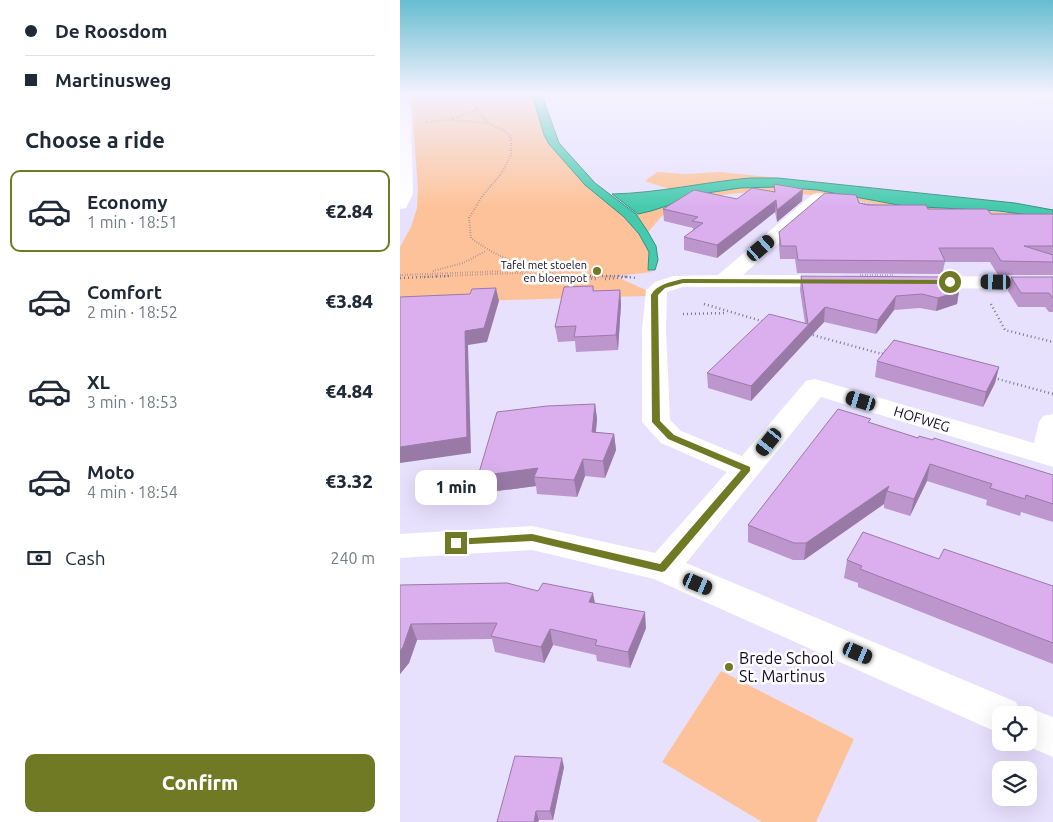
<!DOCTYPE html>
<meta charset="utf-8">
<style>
body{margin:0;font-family:Ubuntu,sans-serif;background:#f6f6f7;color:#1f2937;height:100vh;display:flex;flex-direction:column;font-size:19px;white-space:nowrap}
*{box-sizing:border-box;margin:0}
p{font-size:16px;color:#747a83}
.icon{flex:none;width:28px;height:28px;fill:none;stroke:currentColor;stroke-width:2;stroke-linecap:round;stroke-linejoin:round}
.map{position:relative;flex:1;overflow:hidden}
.drawer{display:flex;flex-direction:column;background:#fff;width:400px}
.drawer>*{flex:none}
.banner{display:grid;align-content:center;height:110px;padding:0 25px;background:#fff}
.controls{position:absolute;left:592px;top:706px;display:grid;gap:10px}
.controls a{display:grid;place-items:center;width:45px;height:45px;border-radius:10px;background:#fff;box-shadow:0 5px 20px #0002;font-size:25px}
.end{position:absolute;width:22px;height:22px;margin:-11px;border:6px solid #707924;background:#fff;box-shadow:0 0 0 2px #fff}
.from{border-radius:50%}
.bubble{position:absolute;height:35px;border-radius:10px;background:#fff;box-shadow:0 5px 20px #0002;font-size:16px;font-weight:800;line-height:35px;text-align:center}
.car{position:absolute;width:15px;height:30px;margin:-15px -8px;border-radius:6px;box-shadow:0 0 4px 1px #0007;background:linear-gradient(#222 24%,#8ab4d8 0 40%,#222 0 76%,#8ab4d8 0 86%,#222 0)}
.banner b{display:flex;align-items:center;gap:18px;height:48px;font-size:19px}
.banner b+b{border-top:1px solid #e0e1e3}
.banner i{width:12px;height:12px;background:#1f2937}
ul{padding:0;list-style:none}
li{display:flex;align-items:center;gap:15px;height:82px;margin:0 10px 8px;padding:0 15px;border:2px solid transparent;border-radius:10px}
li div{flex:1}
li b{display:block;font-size:19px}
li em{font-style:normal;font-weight:800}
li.selected{border-color:#707924}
li>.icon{width:45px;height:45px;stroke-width:1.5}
h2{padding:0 25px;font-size:22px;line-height:60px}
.pay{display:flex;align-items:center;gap:12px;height:55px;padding:0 25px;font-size:19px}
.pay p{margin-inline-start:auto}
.action{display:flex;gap:10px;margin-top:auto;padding:10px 25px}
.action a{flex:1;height:58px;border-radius:10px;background:#707924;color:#fff;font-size:20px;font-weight:800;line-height:58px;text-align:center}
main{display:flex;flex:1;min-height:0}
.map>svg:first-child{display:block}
.green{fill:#fdc299}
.water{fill:#45caad;stroke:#359083}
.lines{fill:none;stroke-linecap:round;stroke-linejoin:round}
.path-far1{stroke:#7f7893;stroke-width:2;stroke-dasharray:0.5 2;stroke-linecap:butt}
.path{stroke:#7f7893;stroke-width:2.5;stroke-dasharray:1 3;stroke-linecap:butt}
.minor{fill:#fff;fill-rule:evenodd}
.wall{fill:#bc96cd}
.shaded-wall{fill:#997aa7}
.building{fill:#dbafee;stroke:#997aa7}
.route{fill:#707924}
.poi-dot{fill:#707924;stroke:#fff;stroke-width:2}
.labels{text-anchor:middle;stroke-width:5;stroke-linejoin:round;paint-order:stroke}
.far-poi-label{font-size:11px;fill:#110921;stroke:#fff;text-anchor:end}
.street-label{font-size:14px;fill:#110921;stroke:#fff}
.near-poi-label{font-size:16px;fill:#110921;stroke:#fff;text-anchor:start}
</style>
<main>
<section class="drawer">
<div class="banner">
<b><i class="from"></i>De Roosdom</b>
<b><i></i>Martinusweg</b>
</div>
<h2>Choose a ride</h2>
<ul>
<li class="selected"><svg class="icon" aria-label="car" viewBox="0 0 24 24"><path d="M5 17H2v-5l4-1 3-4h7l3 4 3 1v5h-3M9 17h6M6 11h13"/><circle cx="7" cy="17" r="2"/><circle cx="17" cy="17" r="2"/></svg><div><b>Economy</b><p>1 min · 18:51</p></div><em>€2.84</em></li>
<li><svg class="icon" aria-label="car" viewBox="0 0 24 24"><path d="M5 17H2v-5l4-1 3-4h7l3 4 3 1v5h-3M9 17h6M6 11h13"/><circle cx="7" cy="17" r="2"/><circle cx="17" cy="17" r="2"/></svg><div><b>Comfort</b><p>2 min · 18:52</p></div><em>€3.84</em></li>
<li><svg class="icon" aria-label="car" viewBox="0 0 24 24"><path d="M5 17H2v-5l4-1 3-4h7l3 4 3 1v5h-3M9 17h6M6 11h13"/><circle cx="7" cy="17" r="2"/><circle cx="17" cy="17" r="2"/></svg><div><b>XL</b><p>3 min · 18:53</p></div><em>€4.84</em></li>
<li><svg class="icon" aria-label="car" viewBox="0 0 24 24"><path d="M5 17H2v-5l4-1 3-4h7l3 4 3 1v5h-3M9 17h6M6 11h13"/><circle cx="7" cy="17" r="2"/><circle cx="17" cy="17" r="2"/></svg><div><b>Moto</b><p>4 min · 18:54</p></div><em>€3.32</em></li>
</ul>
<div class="pay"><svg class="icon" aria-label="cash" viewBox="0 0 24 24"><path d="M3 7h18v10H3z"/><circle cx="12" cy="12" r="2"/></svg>Cash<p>240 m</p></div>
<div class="action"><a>Confirm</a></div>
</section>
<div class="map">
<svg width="653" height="822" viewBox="0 0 653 822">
<rect width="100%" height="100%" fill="#e7e1fe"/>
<g class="green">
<polygon points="11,93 132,93 144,135 149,144 185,185 224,217 239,234 249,252 248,269 252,272 215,276 248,291 247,296 0,303 0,247 11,227 17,208 18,189"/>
<polygon points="257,172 286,174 320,172 378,178 319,181 269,189 245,181"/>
<polygon points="378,187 417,190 504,206 628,214 644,216 653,221 609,214 547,213 491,207 437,197 360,191 321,195 275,207 261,217 248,232 236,214 307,193 340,188"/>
<polygon points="321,671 454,739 416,822 362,822 262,762"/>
</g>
<g class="water">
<polygon points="132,93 141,93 159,143 195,183 236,214 248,232 256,246 258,260 255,270 248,270 249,252 239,234 224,217 185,185 149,144 144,135"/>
<path d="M350,178H378L615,203L653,210V218L599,211L504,206L417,190L378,187L340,188L307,193L251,211L238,214L212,194C259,193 304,182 350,178Z"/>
</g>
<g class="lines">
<g class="path-far1">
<path d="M79,93L73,103L88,123L105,131L111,137V155L101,174L83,195L69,218L71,238C106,264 146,276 189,277C204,277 218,275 232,277"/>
<polyline points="52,119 78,109"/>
<polyline points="26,122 49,120 87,123"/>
<polyline points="457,202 473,205"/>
<polyline points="33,271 63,263 86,251"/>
<polyline points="116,271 132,271"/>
<polyline points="0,275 109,271"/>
<polyline points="460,275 494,275"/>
<polyline points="20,277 116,273 171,277"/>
</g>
<g class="path">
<polyline points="155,276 196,279"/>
<polyline points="170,276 218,276 236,278"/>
<polyline points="0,278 49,276"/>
<polyline points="205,279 226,277"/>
<polyline points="304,304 365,322"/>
<polyline points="591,304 605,330 653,342"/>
<polyline points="283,314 326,313"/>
<polyline points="409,334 482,354 487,349 489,350"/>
<polyline points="594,378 653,394"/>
</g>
<g class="minor">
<polygon points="0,93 6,93 11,109 13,194 6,208 0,209"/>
<polygon points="629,93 653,93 653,99 635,97"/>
<polygon points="419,193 425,194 428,198 425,202 343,275 437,275 445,276 448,281 445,286 437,287 283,287 267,292 266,330 270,420 281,431 342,456 406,381 415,379 634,443 639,422 643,416 653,414 653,467 421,397 286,563 616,702 620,711 629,708 653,717 653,757 618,742 629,742 629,715 601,715 601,734 254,579 132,550 0,558 0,534 132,526 255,553 327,472 261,443 242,422 242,330 246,290 255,282 273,276 318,275 413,194"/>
<polygon points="517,276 653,277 653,289 517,288 509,287 506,282 509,277"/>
</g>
</g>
<g class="wall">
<polygon points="374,184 403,189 402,201 377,222 375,212 317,258 284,250 284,237 293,231 293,228 264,221 263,209 337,199 374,191"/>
<polygon points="459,203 591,214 653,214 653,275 598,275 590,262 545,262 542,274 397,273 395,259 380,259 379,245 379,232"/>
<polygon points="401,276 559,291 557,304 536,311 520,308 494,310 476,334 424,322 351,401 308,388 307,373 405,323 400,290"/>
<polygon points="611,277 653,277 653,312 649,312 645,307 618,307 608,291"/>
<polygon points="193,286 194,291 220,290 221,304 218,350 176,352 175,341 158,342 155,327"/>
<polygon points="477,361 599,367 595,383 583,407 475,377"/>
<polygon points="195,404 197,419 196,432 214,434 216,450 205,478 185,476 177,497 137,494 136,486 82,493 78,476"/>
<polygon points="470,423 518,438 533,440 653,475 653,522 621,512 620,516 586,505 587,500 527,481 510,516 484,508 484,504 404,560 393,560 348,542 348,525"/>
<polygon points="539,559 653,586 653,664 458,587 458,583 444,578 447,560"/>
<polygon points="0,585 138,591 195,603 246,628 230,668 197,661 196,655 153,645 144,663 95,652 92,639 17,640 9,663 0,674"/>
<polygon points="164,767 153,820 139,820 97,822"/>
</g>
<g class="shaded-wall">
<polygon points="403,189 402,201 377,222 377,210"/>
<polygon points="376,200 375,212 317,258 317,245"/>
<polygon points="96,288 99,301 87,342 68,345 71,453 0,463 0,447 65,331"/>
<polygon points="220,290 221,304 218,350 216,335"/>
<polygon points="559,291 557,304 536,311 538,298"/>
<polygon points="496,296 494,310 476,334 478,320"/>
<polygon points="425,307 424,322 351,401 351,386"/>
<polygon points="599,367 595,383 583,407 586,392"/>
<polygon points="195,404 197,419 194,448 192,432"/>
<polygon points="214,434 216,450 205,478 203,461"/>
<polygon points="183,459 185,476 177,497 174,480"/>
<polygon points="530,464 527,481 510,516 514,499"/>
<polygon points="138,468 134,477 136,486 82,493 78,476"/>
<polygon points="489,486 487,491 484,504 404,560 406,543"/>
<polygon points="193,593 196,608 189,602"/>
<polygon points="245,612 246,628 230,668 228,652"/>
<polygon points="11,624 17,640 9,663 0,674 0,651"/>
<polygon points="150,629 153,645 144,663 141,647"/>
<polygon points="162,758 164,767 153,820 150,811"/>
<polygon points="136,811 139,820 138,822 134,822"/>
</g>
<g class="building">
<polygon points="374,184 403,189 377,210 376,200 317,245 284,237 303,223 292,221 298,217 263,209 294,190 337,199 352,188 375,192"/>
<polygon points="425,193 456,195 459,203 468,205 526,205 528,209 587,209 591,214 653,214 653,246 624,246 653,255 653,262 601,261 593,248 539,248 545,261 398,260 396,246 381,246 379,232"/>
<polygon points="401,276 552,277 559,291 538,298 522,294 496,296 478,320 425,307 351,386 307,373 369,314 408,324"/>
<polygon points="611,277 653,277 653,298 649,293 621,293"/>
<polygon points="193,286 193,291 220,290 216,335 174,337 176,326 155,327 164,287"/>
<polygon points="96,288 84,328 65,331 67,437 0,447 0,297 70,294 72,289"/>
<polygon points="494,340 599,367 586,392 477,361"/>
<polygon points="195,404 192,432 214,434 203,461 183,459 174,480 134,477 138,468 78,476 97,412 147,406"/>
<polygon points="438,409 471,419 468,422 518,438 519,436 533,440 534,438 653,475 653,504 626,495 625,499 590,488 592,484 530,464 514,499 487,491 489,486 406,543 394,543 348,525"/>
<polygon points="463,532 539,559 544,549 653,586 653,643 460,569 462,566 447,560"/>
<polygon points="107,583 138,591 143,583 193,593 189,602 245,612 228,652 195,645 197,640 150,629 141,647 91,636 97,623 11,624 3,647 0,651 0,585"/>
<polygon points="115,756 162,758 150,811 136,811 134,822 97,822"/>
</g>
<linearGradient id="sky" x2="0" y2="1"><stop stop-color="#67bdd0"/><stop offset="0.45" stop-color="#f4f2ff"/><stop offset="1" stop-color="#f4f2ff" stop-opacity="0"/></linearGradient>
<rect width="653" height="208" fill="url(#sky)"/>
<path class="route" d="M283,279L550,280L553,282L550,284L283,283L265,288L258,295L260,421L274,435L350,467V471L265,571L262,572L132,541L53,545V540L56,539L132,534L260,564L341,470L268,439L252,422L251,295C257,284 271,282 283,279Z"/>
<g class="poi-dot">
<circle cx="197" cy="271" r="5"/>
<circle cx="329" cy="667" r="5"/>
</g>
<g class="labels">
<g class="far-poi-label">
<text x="187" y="269">Tafel met stoelen<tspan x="187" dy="13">en bloempot</tspan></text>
</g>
<g class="street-label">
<text transform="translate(522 419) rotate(17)" y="5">HOFWEG</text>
</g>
<g class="near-poi-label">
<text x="339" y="664">Brede School<tspan x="339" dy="18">St. Martinus</tspan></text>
</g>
</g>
</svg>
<div class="controls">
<a><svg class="icon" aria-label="locate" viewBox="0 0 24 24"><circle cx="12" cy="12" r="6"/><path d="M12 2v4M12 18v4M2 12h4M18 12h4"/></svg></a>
<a><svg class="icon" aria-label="layers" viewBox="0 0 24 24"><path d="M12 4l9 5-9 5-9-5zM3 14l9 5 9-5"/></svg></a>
</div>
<i class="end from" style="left:550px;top:282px"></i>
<i class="end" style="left:56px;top:543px"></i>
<div class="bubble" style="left:15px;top:470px;width:82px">1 min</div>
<i class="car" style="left:361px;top:248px;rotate:49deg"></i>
<i class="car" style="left:596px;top:282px;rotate:271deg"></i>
<i class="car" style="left:461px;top:401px;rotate:287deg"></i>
<i class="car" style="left:369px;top:442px;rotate:219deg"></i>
<i class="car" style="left:298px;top:584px;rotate:113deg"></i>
<i class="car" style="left:458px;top:653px;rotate:113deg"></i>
</div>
</main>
